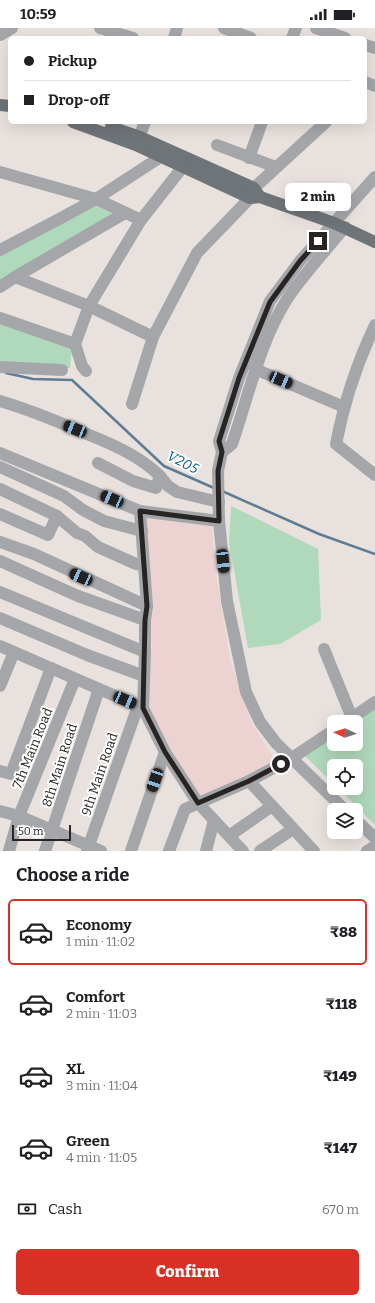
<!DOCTYPE html>
<meta charset="utf-8">
<style>
body{margin:0;font-family:Bitter,serif;background:#f6f6f6;color:#202124;height:100vh;display:flex;flex-direction:column;font-size:15px;white-space:nowrap}
*{box-sizing:border-box;margin:0}
p{font-size:13px;color:#757577}
.icon{flex:none;width:22px;height:22px;fill:none;stroke:currentColor;stroke-width:2;stroke-linecap:round;stroke-linejoin:round}
.map{position:relative;height:823px;overflow:hidden}
.side{display:flex;flex-direction:column;background:#fff;flex:1}
.side>*{flex:none}
.hud{position:absolute;left:8px;top:8px;width:359px;height:88px;border-radius:6px;box-shadow:0 4px 16px #0002;display:grid;align-content:center;height:88px;padding:0 16px;background:#fff}
.needle{width:26px;rotate:273deg}
.controls{position:absolute;left:327px;top:687px;display:grid;gap:8px}
.controls a{display:grid;place-items:center;width:36px;height:36px;border-radius:6px;background:#fff;box-shadow:0 4px 16px #0002;font-size:20px}
.scale{position:absolute;left:12px;bottom:10px;width:59px;box-sizing:border-box;padding-left:4px;border:2px solid #272423;border-top:0;font-size:11px;line-height:14px;white-space:nowrap;color:#272423;-webkit-text-stroke:3px #fff;paint-order:stroke}
.end{position:absolute;width:18px;height:18px;margin:-9px;border:5px solid #272423;background:#fff;box-shadow:0 0 0 2px #fff}
.from{border-radius:50%}
.bubble{position:absolute;height:28px;border-radius:6px;background:#fff;box-shadow:0 4px 16px #0002;font-size:13px;font-weight:800;line-height:28px;text-align:center}
.car{position:absolute;width:12px;height:24px;margin:-12px -6px;border-radius:5px;box-shadow:0 0 3px 1px #0007;background:linear-gradient(#222 24%,#8ab4d8 0 40%,#222 0 76%,#8ab4d8 0 86%,#222 0)}
.hud b{display:flex;align-items:center;gap:14px;height:38px;font-size:15px}
.hud b+b{border-top:1px solid #e0e0e0}
.hud i{width:10px;height:10px;background:#202124}
ul{padding:0;list-style:none}
li{display:flex;align-items:center;gap:12px;height:66px;margin:0 8px 6px;padding:0 8px;border:2px solid transparent;border-radius:6px}
li div{flex:1}
li b{display:block;font-size:15px}
li em{font-style:normal;font-weight:800}
li.current{border-color:#d93025}
li>.icon{width:36px;height:36px;stroke-width:1.5}
h2{padding:0 16px;font-size:18px;line-height:48px}
.pay{display:flex;align-items:center;gap:10px;height:44px;padding:0 16px;font-size:15px}
.pay p{margin-inline-start:auto}
.button{display:flex;gap:8px;margin-top:auto;padding:8px 16px}
.button a{flex:1;height:46px;border-radius:6px;background:#d93025;color:#fff;font-size:16px;font-weight:800;line-height:46px;text-align:center}
.status{display:flex;justify-content:space-between;align-items:center;height:28px;padding:0 20px;background:#fff;direction:ltr}
.status svg{height:11px;fill:currentColor}
.map>svg:first-child{display:block}
.industrial{fill:#ecd2d1}
.green{fill:#b0d8ba}
.lines{fill:none;stroke-linecap:round;stroke-linejoin:round}
.stream{stroke:#5e7c92;stroke-width:2.5}
.minor{stroke:#a4a6a9;stroke-width:12}
.major{stroke:#6f7478;stroke-width:12}
.route{stroke:#272423;stroke-width:5}
.labels{text-anchor:middle;stroke-width:4;stroke-linejoin:round;paint-order:stroke}
.street-label{font-size:13px;fill:#272423;stroke:#fff}
.water-label{font-size:14px;font-style:italic;fill:#095c84;stroke:#fff}
</style>
<div class="status"><b>10:59</b><svg viewBox="0 0 49 12"><path d="M0 12V9h3v3zM5 12V6h3v6zM10 12V3h3v9zM15 12V0h3v12zM26 1h20v11H26zM47 4h2v5h-2z"/></svg></div>
<div class="map">
<svg width="375" height="823" viewBox="0 0 375 823">
<rect width="100%" height="100%" fill="#e8e1dd"/>
<polygon class="industrial" points="143,486 212,497 216,547 230,632 251,694 276,734 199,770 154,691 147,674 152,617 149,548"/>
<g class="green">
<polygon points="92,176 113,186 0,257 0,225"/>
<polygon points="0,294 72,318 70,340 0,337"/>
<polygon points="231,478 318,521 321,592 280,616 248,620 229,514"/>
<polygon points="375,679 375,797 338,760 356,760 356,738 334,738 334,756 303,726 334,706 334,716 356,716 356,694"/>
</g>
<g class="lines">
<g class="stream">
<polyline points="6,345 33,351 72,352 164,438 214,460"/>
<polyline points="222,463 319,506 375,526"/>
</g>
<g class="minor">
<polyline points="100,0 133,10"/>
<polyline points="224,0 251,10"/>
<polyline points="316,0 345,10"/>
<polyline points="0,7 12,0"/>
<polyline points="174,10 177,0"/>
<polyline points="292,10 296,0"/>
<polyline points="365,17 375,20"/>
<polyline points="365,54 375,58"/>
<polyline points="136,117 145,94"/>
<polyline points="217,117 276,139"/>
<polyline points="249,130 262,94"/>
<polyline points="0,144 96,171 141,192"/>
<polyline points="254,160 326,94"/>
<polyline points="0,222 61,190 96,171 162,128"/>
<polyline points="15,249 89,278 153,309"/>
<polyline points="0,259 15,249 125,185"/>
<polyline points="0,290 75,316"/>
<path d="M375,297C357,335 344,374 336,416L375,447"/>
<polyline points="0,339 62,342"/>
<polyline points="255,341 344,379"/>
<polyline points="86,343 82,338 75,316 89,278 141,192 189,131"/>
<path d="M0,373C27,381 52,391 77,402C106,414 137,425 160,448L156,460L133,453L98,435"/>
<polyline points="132,376 153,309 197,225 250,170"/>
<path d="M222,424L232,416C249,367 260,312 289,268C306,244 326,222 345,199"/>
<polyline points="0,425 140,483 219,493"/>
<polyline points="0,439 64,468 83,482 104,493 142,503"/>
<polyline points="160,448 168,458 177,464 219,474"/>
<polyline points="0,461 57,488 77,505 85,508 98,519 136,536 144,537"/>
<polyline points="140,483 147,578 145,592 145,624 143,680 165,724 198,775 243,823"/>
<polyline points="0,486 48,507 57,488"/>
<polyline points="0,514 34,526 147,578"/>
<polyline points="0,533 78,568 145,592"/>
<polyline points="0,564 145,624"/>
<polyline points="0,590 87,627 144,648"/>
<polyline points="0,618 143,680"/>
<polyline points="324,621 352,690"/>
<polyline points="0,658 14,624"/>
<polyline points="346,694 375,674"/>
<polyline points="0,743 11,746 51,640"/>
<polyline points="249,753 314,823"/>
<polyline points="345,782 276,715 260,694 246,664 227,573 219,493 218,443 222,424 219,413 239,350 270,273 300,233 375,149"/>
<polyline points="0,783 19,788 101,823"/>
<polyline points="356,792 375,810"/>
<polyline points="229,808 272,778"/>
<polyline points="9,823 19,788 75,651"/>
<polyline points="45,823 99,661"/>
<polyline points="87,823 138,678"/>
<polyline points="131,823 165,724"/>
<polyline points="169,823 185,781 249,753 292,730 334,702"/>
<polyline points="206,823 214,792"/>
<polyline points="260,823 293,801"/>
<polyline points="367,823 375,818"/>
</g>
<g class="major">
<polyline points="0,77 10,78"/>
<polyline points="73,94 136,117 250,170 260,169 334,195 375,214"/>
<polyline points="111,99 140,109 254,160 260,169"/>
</g>
</g>
<g class="lines">
<polyline class="route" points="281,736 249,753 198,775 165,724 143,680 145,592 147,578 140,483 219,493 218,443 222,424 219,413 239,350 270,274 300,233 318,213"/>
</g>
<g class="labels">
<g class="street-label">
<text transform="translate(32 720) rotate(-68)" y="5">7th Main Road</text>
<text transform="translate(59 737) rotate(-72)" y="5">8th Main Road</text>
<text transform="translate(99 746) rotate(-71)" y="5">9th Main Road</text>
</g>
<g class="water-label">
<text transform="translate(183 434) rotate(27)" y="5">V205</text>
</g>
</g>
</svg>
<div class="controls">
<a><svg class="needle" viewBox="-14 -14 28 28"><path d="M0-13l5 13h-10z" fill="#e53935"/><path d="M0 13l5-13h-10z" fill="#757577"/></svg></a>
<a><svg class="icon" aria-label="locate" viewBox="0 0 24 24"><circle cx="12" cy="12" r="6"/><path d="M12 2v4M12 18v4M2 12h4M18 12h4"/></svg></a>
<a><svg class="icon" aria-label="layers" viewBox="0 0 24 24"><path d="M12 4l9 5-9 5-9-5zM3 14l9 5 9-5"/></svg></a>
</div>
<div class="scale">50 m</div>
<i class="end from" style="left:281px;top:736px"></i>
<i class="end" style="left:318px;top:213px"></i>
<div class="bubble" style="left:285px;top:155px;width:66px">2 min</div>
<i class="car" style="left:281px;top:352px;rotate:113deg"></i>
<i class="car" style="left:75px;top:401px;rotate:292deg"></i>
<i class="car" style="left:112px;top:471px;rotate:293deg"></i>
<i class="car" style="left:223px;top:533px;rotate:174deg"></i>
<i class="car" style="left:81px;top:549px;rotate:294deg"></i>
<i class="car" style="left:125px;top:672px;rotate:113deg"></i>
<i class="car" style="left:155px;top:752px;rotate:199deg"></i>
<div class="hud">
<b><i class="from"></i>Pickup</b>
<b><i></i>Drop-off</b>
</div>
</div>
<section class="side">
<h2>Choose a ride</h2>
<ul>
<li class="current"><svg class="icon" aria-label="car" viewBox="0 0 24 24"><path d="M5 17H2v-5l4-1 3-4h7l3 4 3 1v5h-3M9 17h6M6 11h13"/><circle cx="7" cy="17" r="2"/><circle cx="17" cy="17" r="2"/></svg><div><b>Economy</b><p>1 min · 11:02</p></div><em>₹88</em></li>
<li><svg class="icon" aria-label="car" viewBox="0 0 24 24"><path d="M5 17H2v-5l4-1 3-4h7l3 4 3 1v5h-3M9 17h6M6 11h13"/><circle cx="7" cy="17" r="2"/><circle cx="17" cy="17" r="2"/></svg><div><b>Comfort</b><p>2 min · 11:03</p></div><em>₹118</em></li>
<li><svg class="icon" aria-label="car" viewBox="0 0 24 24"><path d="M5 17H2v-5l4-1 3-4h7l3 4 3 1v5h-3M9 17h6M6 11h13"/><circle cx="7" cy="17" r="2"/><circle cx="17" cy="17" r="2"/></svg><div><b>XL</b><p>3 min · 11:04</p></div><em>₹149</em></li>
<li><svg class="icon" aria-label="car" viewBox="0 0 24 24"><path d="M5 17H2v-5l4-1 3-4h7l3 4 3 1v5h-3M9 17h6M6 11h13"/><circle cx="7" cy="17" r="2"/><circle cx="17" cy="17" r="2"/></svg><div><b>Green</b><p>4 min · 11:05</p></div><em>₹147</em></li>
</ul>
<div class="pay"><svg class="icon" aria-label="cash" viewBox="0 0 24 24"><path d="M3 7h18v10H3z"/><circle cx="12" cy="12" r="2"/></svg>Cash<p>670 m</p></div>
<div class="button"><a>Confirm</a></div>
</section>
